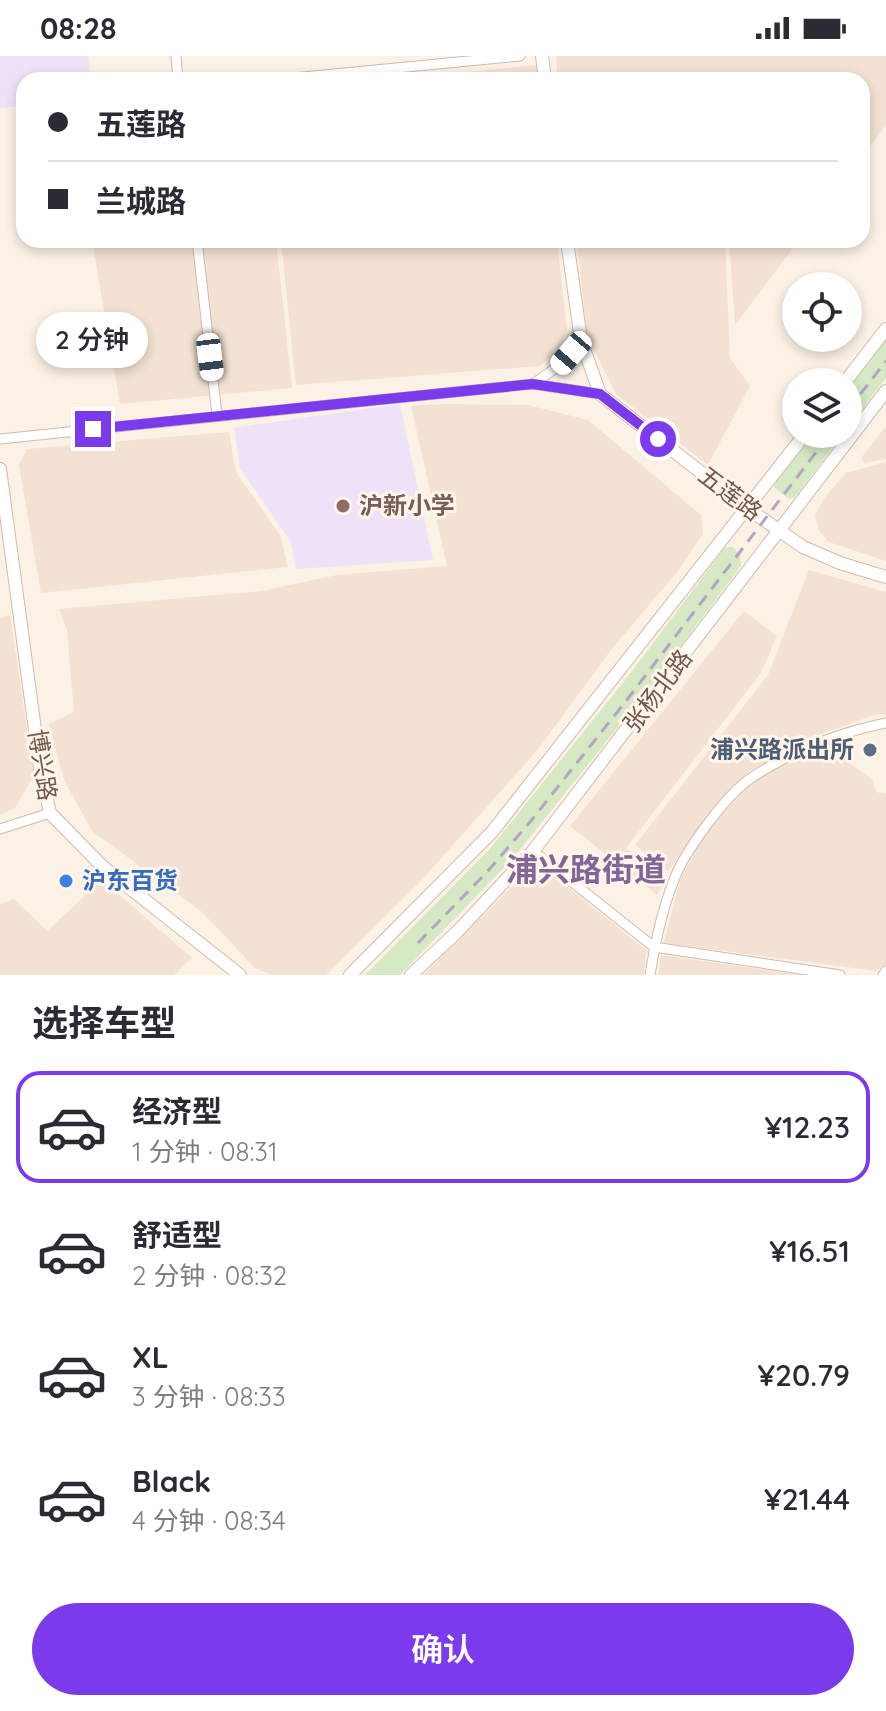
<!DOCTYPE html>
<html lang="zh">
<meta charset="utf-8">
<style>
body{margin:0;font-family:Quicksand,"Noto Sans SC",sans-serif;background:#f7f7f7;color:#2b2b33;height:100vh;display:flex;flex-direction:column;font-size:30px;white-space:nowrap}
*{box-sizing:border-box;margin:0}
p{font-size:26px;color:#7c7c81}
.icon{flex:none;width:44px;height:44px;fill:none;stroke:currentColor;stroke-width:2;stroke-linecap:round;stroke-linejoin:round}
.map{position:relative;height:919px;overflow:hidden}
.sheet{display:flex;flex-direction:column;background:#fff;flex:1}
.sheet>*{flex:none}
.guide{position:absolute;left:16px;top:16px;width:854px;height:176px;border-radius:24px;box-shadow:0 4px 12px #0003;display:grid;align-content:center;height:176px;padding:0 32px;background:#fff}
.tools{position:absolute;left:782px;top:216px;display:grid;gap:16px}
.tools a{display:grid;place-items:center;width:80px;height:80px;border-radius:50%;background:#fff;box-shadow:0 4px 12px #0003;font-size:40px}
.end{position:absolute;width:36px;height:36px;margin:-18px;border:10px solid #7c3aed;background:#fff;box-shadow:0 0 0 4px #fff}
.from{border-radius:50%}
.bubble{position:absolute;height:56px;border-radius:28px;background:#fff;box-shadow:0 4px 12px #0003;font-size:26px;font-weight:600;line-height:56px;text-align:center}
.car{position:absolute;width:24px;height:48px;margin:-24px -12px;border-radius:10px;box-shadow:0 0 6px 2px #0007;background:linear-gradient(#fff 24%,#345 0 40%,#fff 0 76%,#345 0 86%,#fff 0)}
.guide b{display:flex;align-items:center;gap:28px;height:76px;font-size:30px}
.guide b+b{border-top:2px solid #e1e1e2}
.guide i{width:20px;height:20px;background:#2b2b33}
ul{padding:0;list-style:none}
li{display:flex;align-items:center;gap:24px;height:112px;margin:0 16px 12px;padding:0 16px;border:4px solid transparent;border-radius:24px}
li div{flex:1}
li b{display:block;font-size:30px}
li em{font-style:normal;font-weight:600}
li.selected{border-color:#7c3aed}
li>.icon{width:72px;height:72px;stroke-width:1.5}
h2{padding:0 32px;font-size:36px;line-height:96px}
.primary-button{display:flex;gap:16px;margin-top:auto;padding:16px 32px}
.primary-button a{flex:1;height:92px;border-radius:48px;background:#7c3aed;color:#fff;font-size:32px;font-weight:600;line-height:92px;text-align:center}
.status{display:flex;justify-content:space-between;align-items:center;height:56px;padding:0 40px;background:#fff;direction:ltr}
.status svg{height:22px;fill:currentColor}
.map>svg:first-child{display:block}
.residential{fill:#f3e2d3}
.education{fill:#eee2f8}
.green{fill:#d6e9c4}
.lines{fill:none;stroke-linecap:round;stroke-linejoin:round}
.street-casing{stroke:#cfbaae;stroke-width:11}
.secondary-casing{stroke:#d2baac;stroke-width:14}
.street{stroke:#fff;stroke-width:9}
.secondary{stroke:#fff;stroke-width:12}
.rail{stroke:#b3a3c5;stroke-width:3;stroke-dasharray:12 8;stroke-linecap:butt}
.route{stroke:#7c3aed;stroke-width:10}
.education-dot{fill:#8d6e63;stroke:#fff5eb;stroke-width:3}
.service-dot{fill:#5c6f8a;stroke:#fff5eb;stroke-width:3}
.shop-dot{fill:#3f7fe0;stroke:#fff5eb;stroke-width:3}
.labels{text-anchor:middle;stroke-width:6;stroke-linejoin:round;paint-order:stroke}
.street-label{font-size:24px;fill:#74564b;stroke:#fff5eb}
.education-label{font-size:24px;font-weight:bold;fill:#785e54;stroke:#fff5eb;text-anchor:start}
.service-label{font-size:24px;font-weight:bold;fill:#4e5e75;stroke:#fff5eb;text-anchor:end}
.shop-label{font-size:24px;font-weight:bold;fill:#366cbe;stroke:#fff5eb;text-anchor:start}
.district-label{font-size:32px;font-weight:bold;fill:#836697;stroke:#fff5eb}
</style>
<div class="status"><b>08:28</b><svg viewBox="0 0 49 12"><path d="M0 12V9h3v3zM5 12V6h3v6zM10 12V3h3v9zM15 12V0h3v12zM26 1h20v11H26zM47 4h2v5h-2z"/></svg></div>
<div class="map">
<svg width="886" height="919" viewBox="0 0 886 919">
<rect width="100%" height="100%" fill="#fcf1e5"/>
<g class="residential">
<polygon points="556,0 886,0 886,69 862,101 862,24 558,24"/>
<polygon points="537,9 538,24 389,24"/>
<polygon points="92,184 276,184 292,332 120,348"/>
<polygon points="281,184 557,184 567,274 559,294 540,310 296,329"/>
<polygon points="577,184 725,184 730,302 750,330 708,409 616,338 587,280"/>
<polygon points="729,184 799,184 735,269"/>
<polygon points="443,348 528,349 588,364 701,459 703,478 678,515 611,594 539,692 421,825 326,919 273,919 255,912 202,856 92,775 64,724 49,668 74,656 67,574 59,553 262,535 337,519 447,510 411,350"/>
<polygon points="886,370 886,403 864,407 861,402"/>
<polygon points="229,376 236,416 280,479 288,511 41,537 19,409 27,393"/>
<polygon points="886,406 886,505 829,486 819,475 815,460 825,441 846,417"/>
<polygon points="809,514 886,536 886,659 878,658 823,677 747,717 715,751 668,815 635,789 768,619"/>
<polygon points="744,555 777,580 761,617 626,792 665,822 657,839 570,770"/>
<polygon points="10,559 34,719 15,752 0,759 0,561"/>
<polygon points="831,694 873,724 876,736 886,738 886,908 876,915 664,887 680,824 707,774 750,728 790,702"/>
<polygon points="537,806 647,895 643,919 423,919"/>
<polygon points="102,824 192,902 174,919 0,919 0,848 14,843 47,875"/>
<polygon points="661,899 801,919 658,919"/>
</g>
<g class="education">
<polygon points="0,0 88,0 91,24 24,24 24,50 0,52"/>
<polygon points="400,348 433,504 296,513 291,486 240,412 234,372"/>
</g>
<g class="green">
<polygon points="886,283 886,322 848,372 848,332"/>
<polygon points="812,378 843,378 795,441 789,443 774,431 775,426"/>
<polygon points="725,491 732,491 740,498 741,510 651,630 514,801 400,919 365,919 489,794 630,618"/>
</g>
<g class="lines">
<defs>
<g id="street">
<polyline points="176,0 178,24"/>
<polyline points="272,24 520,0"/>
<polyline points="197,184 217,359"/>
<polyline points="533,328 560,309 581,284"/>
<polyline points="0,383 533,328 600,338"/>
<polyline points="0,773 50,757"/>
<polyline points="533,795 654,891 840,919"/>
<path d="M650,919C655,887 662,854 674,824C684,796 726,739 751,722C792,695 838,677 886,667"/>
<polyline points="883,919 886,915"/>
</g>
<g id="secondary">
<polyline points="542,0 545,24"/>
<polyline points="567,184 581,284 600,338 747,452 803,491 840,507 886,521"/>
<polyline points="845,326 886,273"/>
<polyline points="0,413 40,711 50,757 103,811 240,919"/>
<polyline points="350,919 492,776 805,378"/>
<polyline points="411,919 457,876 533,795 886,335"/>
</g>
</defs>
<use href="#street" class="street-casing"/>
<use href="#secondary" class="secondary-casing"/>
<use href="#street" class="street"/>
<use href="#secondary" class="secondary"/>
<g class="rail">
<polyline points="848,354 886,305"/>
<polyline points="418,887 487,816 530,766 626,645 830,378"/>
</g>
</g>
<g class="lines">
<polyline class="route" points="93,373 533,328 600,338 658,383"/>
</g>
<circle class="education-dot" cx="343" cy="450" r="8"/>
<circle class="service-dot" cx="870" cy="694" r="8"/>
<circle class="shop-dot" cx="66" cy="825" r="8"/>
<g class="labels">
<g class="street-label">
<text transform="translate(730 438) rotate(37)" y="8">五莲路</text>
<text transform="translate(658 635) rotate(-53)" y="8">张杨北路</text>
<text transform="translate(42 709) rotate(81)" y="8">博兴路</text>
</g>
<g class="education-label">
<text x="359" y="458">沪新小学</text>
</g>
<g class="service-label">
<text x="854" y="702">浦兴路派出所</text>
</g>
<g class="shop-label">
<text x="82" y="833">沪东百货</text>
</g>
<g class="district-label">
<text x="586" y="825">浦兴路街道</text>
</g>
</g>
</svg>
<div class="tools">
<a><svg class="icon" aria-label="locate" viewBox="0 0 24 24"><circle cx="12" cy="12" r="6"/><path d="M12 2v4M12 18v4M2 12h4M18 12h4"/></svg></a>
<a><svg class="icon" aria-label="layers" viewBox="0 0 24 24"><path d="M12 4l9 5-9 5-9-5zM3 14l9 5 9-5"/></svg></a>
</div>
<i class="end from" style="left:658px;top:383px"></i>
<i class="end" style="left:93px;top:373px"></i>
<div class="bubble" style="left:36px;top:256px;width:112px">2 分钟</div>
<i class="car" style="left:571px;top:297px;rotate:221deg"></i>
<i class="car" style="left:210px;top:301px;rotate:173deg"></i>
<div class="guide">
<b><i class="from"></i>五莲路</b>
<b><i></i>兰城路</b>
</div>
</div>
<section class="sheet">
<h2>选择车型</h2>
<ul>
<li class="selected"><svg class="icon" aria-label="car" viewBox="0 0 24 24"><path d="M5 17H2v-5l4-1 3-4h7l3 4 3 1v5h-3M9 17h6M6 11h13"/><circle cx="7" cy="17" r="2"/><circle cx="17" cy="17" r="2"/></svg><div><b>经济型</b><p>1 分钟 · 08:31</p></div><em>¥12.23</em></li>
<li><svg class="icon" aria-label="car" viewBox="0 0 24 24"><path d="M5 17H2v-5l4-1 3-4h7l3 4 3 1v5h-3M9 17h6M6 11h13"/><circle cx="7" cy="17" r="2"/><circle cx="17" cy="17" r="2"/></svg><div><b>舒适型</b><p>2 分钟 · 08:32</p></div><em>¥16.51</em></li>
<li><svg class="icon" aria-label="car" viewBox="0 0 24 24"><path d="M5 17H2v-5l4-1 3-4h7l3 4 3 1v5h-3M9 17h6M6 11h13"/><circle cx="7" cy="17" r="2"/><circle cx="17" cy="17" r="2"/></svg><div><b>XL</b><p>3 分钟 · 08:33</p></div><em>¥20.79</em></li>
<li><svg class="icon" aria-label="car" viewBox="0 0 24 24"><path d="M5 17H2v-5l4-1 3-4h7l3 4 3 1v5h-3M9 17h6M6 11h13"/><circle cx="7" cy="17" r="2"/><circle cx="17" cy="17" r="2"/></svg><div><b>Black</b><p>4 分钟 · 08:34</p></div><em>¥21.44</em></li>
</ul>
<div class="primary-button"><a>确认</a></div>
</section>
